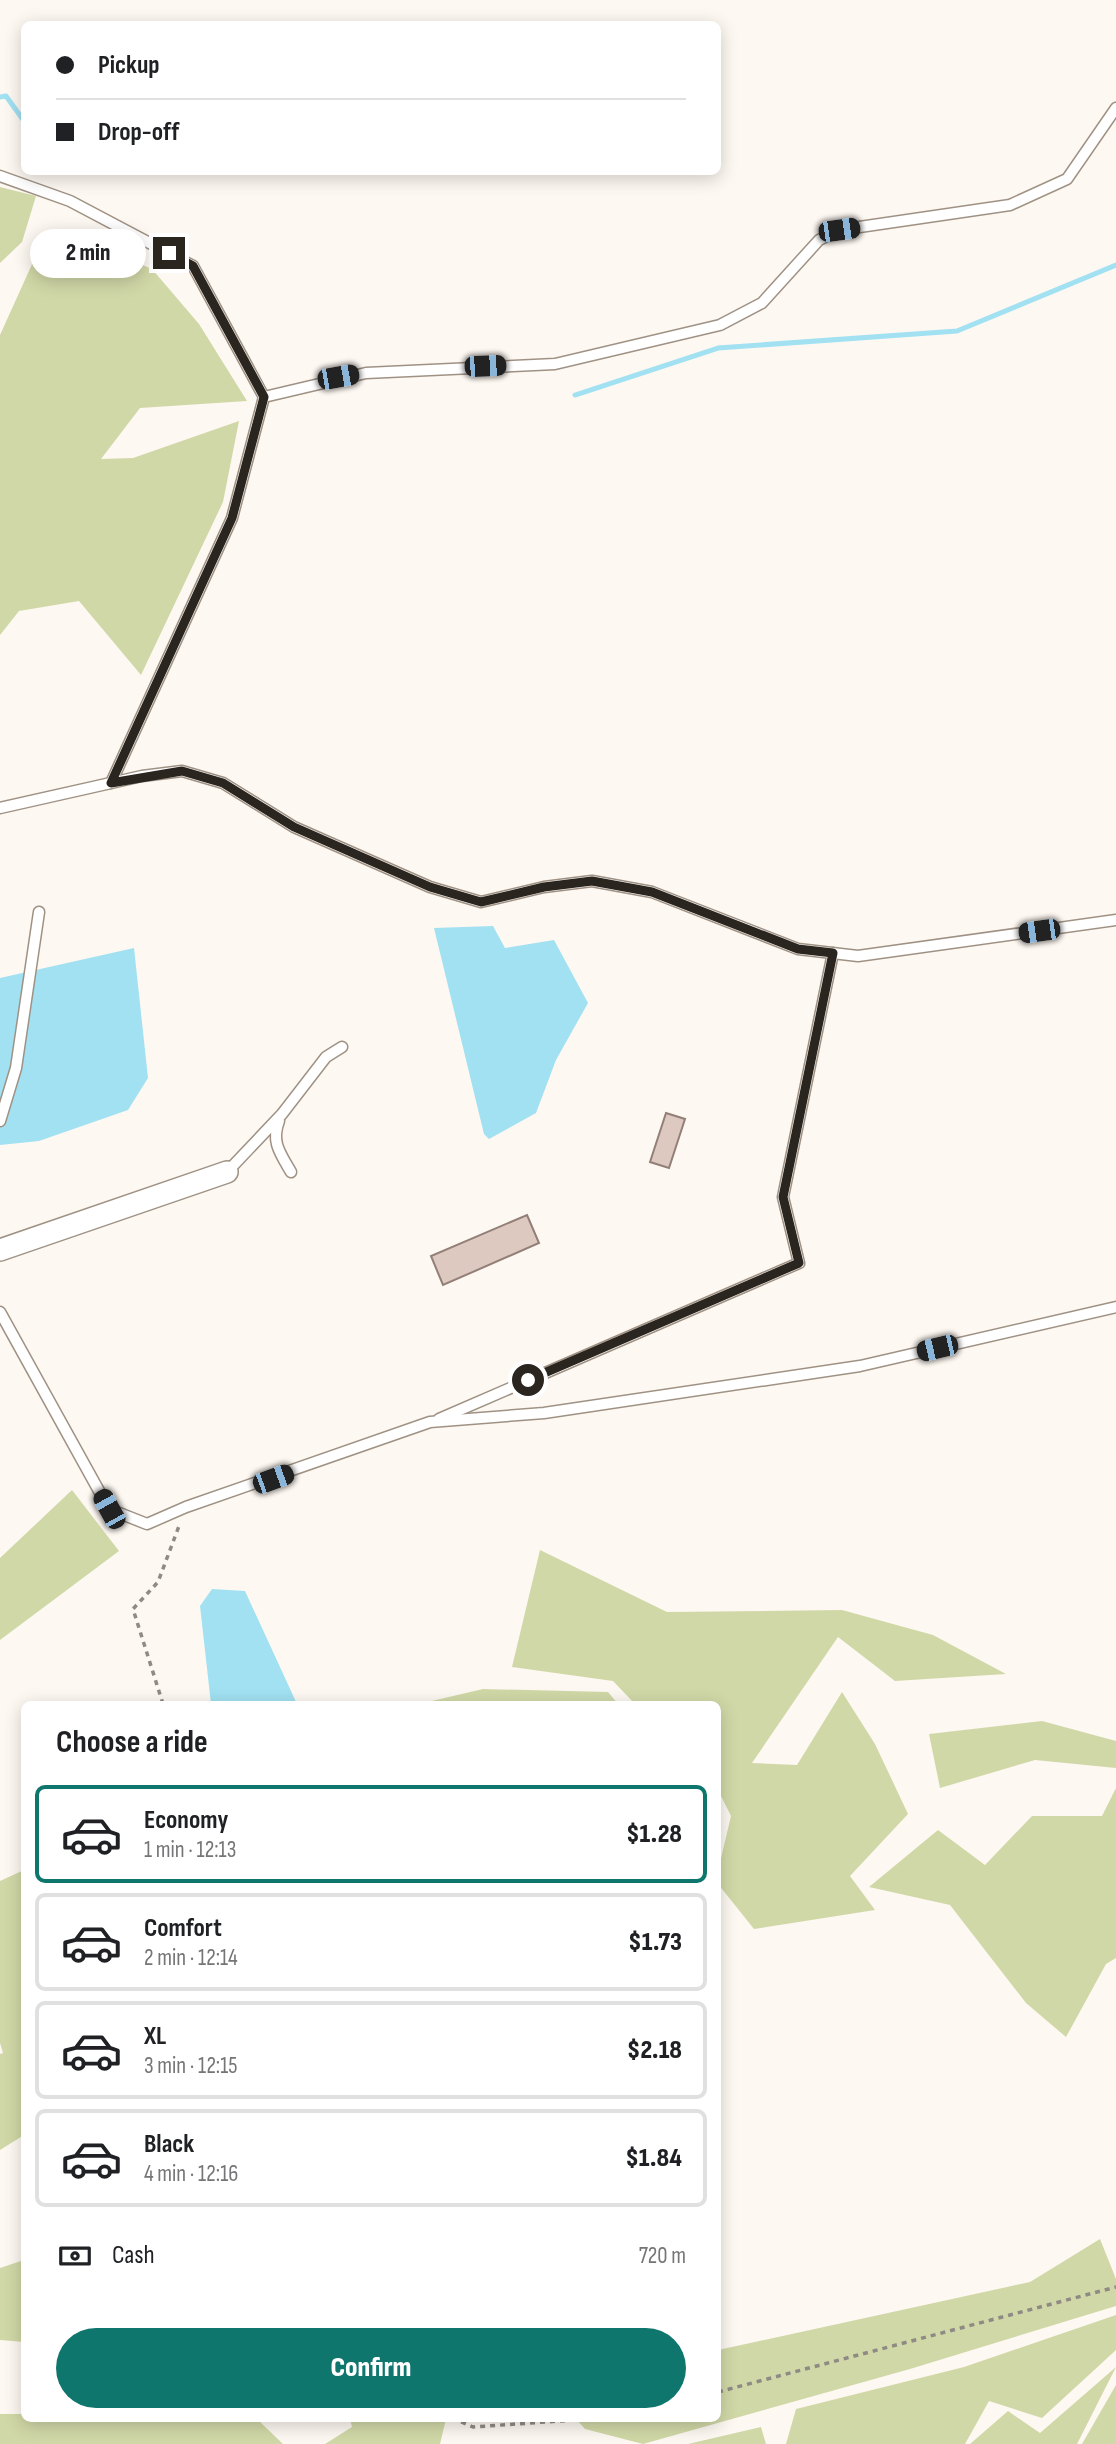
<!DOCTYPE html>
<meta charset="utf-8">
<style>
body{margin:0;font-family:"Sofia Sans Condensed",sans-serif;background:#f2f2f2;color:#202124;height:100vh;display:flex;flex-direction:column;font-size:26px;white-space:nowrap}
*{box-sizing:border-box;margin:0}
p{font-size:23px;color:#757577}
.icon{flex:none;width:38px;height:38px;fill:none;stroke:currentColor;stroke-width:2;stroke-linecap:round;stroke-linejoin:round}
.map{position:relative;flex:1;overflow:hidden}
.drawer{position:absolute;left:21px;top:1701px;width:700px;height:721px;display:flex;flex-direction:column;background:#fff;border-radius:10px;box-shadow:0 4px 18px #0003}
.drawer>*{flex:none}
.top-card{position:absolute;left:21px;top:21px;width:700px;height:154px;border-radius:10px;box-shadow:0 4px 18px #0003;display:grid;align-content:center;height:154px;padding:0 35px;background:#fff}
.end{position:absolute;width:32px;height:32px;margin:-16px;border:9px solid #2a251f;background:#fff;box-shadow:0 0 0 4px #fff}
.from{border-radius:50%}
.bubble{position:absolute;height:49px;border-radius:24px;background:#fff;box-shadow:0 4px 18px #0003;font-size:23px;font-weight:800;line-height:49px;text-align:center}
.car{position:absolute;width:21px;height:42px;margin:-21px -10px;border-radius:9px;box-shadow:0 0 5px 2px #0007;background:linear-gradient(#222 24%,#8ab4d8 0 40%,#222 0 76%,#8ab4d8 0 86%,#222 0)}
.top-card b{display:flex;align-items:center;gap:24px;height:66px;font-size:26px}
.top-card b+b{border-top:2px solid #e0e0e0}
.top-card i{width:18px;height:18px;background:#202124}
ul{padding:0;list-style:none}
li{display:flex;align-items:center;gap:21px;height:98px;margin:0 14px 10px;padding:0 21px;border:4px solid #e0e0e0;border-radius:10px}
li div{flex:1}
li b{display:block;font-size:26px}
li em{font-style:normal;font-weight:800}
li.current{border-color:#0f766e}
li>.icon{width:63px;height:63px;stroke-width:1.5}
h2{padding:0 35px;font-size:32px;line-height:84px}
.pay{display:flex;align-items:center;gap:18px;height:77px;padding:0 35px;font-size:26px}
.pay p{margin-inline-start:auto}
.primary-button{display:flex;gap:14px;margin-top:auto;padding:14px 35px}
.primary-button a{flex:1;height:80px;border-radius:42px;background:#0f766e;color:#fff;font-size:28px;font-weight:800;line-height:80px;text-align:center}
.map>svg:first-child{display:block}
.green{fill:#d1d8a7}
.water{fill:#a1e1f2}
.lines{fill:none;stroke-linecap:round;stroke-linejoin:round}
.stream{stroke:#a1e1f2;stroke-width:5}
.building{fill:#ddc9c0;stroke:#927f77;stroke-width:2}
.service-casing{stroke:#9f9284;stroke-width:13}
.minor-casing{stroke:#9f9284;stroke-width:24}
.path{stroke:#8f8a84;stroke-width:3.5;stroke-dasharray:5 5;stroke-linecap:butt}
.service{stroke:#fff;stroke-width:10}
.minor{stroke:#fff;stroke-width:21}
.route{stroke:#2a251f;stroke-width:9}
</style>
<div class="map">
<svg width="1116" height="2444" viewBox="0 0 1116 2444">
<rect width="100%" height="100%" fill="#fef8f2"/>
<g class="green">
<polygon points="0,187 36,196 22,242 0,263"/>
<polygon points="43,240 91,243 152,269 199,324 247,401 140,408 101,459 133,458 239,421 223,502 141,675 79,601 19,611 0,635 0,335"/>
<polygon points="72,1490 119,1551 0,1640 0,1558"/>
<polygon points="540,1550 667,1612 842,1610 933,1635 1006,1674 895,1681 838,1637 752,1763 797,1765 842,1692 875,1744 908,1814 850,1876 875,1910 754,1929 718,1884 718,1871 731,1816 718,1790 718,1704 635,1704 613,1681 512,1667"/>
<polygon points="483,1689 608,1692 618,1704 419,1704"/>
<polygon points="1042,1721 1116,1741 1116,1768 1035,1760 940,1788 929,1734"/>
<polygon points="1116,1788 1116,1958 1106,1964 1066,2037 1026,2003 950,1905 869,1887 938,1830 985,1865 1032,1816 1102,1816"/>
<polygon points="24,1870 24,2135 0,2150 0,2054 3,2053 0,2043 0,1881"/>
<polygon points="1100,2239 1116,2279 1116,2306 910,2369 643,2444 585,2429 576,2419 718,2418 718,2350 1030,2282"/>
<polygon points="24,2260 24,2342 0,2340 0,2268"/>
<polygon points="1116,2315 1116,2350 1042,2418 989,2401 965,2444 786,2444 796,2409 964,2367"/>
<polygon points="1116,2367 1077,2444 970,2444 1008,2411 1040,2433"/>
<polygon points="1116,2385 1116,2444 1082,2444"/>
<polygon points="0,2414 24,2414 24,2418 257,2419 283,2444 0,2444"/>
<polygon points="350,2419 350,2418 446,2419 440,2444 325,2444 352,2427"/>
<polygon points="761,2427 766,2444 688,2444"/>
</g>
<g class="water">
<polygon points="493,926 505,948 554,940 588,1003 556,1060 536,1113 489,1139 484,1134 434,928"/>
<polygon points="134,948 148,1078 128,1110 39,1141 0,1145 0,978"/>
<polygon points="212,1589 245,1591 297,1704 211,1704 200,1606"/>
</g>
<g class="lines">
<g class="stream">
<polyline points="0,97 6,96 24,121"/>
<polyline points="575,395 718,348 957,331 1116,265"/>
</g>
</g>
<g class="building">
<polygon points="666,1113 685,1119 669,1168 650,1162"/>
<polygon points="527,1215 539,1243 443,1285 431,1256"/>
</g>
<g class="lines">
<defs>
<g id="service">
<polyline points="0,176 70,201 193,266 264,397 232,518 111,783"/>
<polyline points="264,397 366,373 555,364 720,325 762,303 819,240 839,230 1010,205 1067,179 1116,108"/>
<polyline points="0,808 142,776 182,771 223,783 294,827 430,887 481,902 544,887 592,881 652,892 798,949 858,956 1116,920"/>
<polyline points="0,1121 16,1068 39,912"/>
<path d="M279,1121C271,1142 280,1153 291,1172"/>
<polyline points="227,1172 282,1114 326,1057 342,1047"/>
<polyline points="0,1312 109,1509 147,1524 186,1507 430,1422 544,1413 860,1366 1116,1307"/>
<polyline points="439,1419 799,1263 783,1197 833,953"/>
</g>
<polyline id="minor" points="0,1250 227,1172"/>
</defs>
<use href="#service" class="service-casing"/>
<use href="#minor" class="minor-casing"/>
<g class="path">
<polyline points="163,1704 133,1609 158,1582 179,1526"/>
<polyline points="718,2392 1116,2287"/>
<polyline points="452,2418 473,2427 603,2418"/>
</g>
<use href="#service" class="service"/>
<use href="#minor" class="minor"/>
</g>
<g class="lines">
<polyline class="route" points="169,253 193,266 264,397 232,518 111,783 182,771 223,783 294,827 430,887 481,902 544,887 592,881 652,892 798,949 833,953 783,1197 799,1263 528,1380"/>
</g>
</svg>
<i class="end from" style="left:528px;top:1380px"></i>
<i class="end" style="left:169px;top:253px"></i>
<div class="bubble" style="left:30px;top:229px;width:116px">2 min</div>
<i class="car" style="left:839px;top:230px;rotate:82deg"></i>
<i class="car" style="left:485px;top:366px;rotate:88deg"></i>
<i class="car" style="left:338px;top:377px;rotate:80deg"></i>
<i class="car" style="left:1039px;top:931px;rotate:262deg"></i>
<i class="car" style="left:937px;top:1348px;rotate:257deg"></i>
<i class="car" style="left:273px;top:1479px;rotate:70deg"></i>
<i class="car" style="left:109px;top:1509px;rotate:331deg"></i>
<div class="top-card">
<b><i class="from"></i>Pickup</b>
<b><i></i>Drop-off</b>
</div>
<section class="drawer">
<h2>Choose a ride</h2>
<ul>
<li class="current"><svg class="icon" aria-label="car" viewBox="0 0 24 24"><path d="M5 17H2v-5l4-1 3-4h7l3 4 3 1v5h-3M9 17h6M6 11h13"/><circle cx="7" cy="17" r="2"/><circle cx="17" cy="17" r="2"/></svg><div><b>Economy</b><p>1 min · 12:13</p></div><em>$1.28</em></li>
<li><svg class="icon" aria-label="car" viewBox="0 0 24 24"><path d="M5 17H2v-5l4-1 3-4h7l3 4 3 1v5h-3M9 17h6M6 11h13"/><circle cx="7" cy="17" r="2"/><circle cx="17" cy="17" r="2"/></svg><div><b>Comfort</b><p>2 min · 12:14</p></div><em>$1.73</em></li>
<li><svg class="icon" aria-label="car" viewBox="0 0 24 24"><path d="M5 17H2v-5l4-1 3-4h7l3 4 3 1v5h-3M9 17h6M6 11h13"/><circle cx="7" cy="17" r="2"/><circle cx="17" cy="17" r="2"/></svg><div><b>XL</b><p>3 min · 12:15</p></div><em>$2.18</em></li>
<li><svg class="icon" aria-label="car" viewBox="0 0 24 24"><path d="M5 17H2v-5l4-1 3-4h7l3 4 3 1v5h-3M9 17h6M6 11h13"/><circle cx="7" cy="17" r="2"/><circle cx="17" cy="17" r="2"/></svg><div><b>Black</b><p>4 min · 12:16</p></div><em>$1.84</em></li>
</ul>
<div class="pay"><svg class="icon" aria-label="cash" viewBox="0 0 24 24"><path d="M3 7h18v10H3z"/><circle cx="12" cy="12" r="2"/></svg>Cash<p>720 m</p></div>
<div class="primary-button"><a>Confirm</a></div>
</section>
</div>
